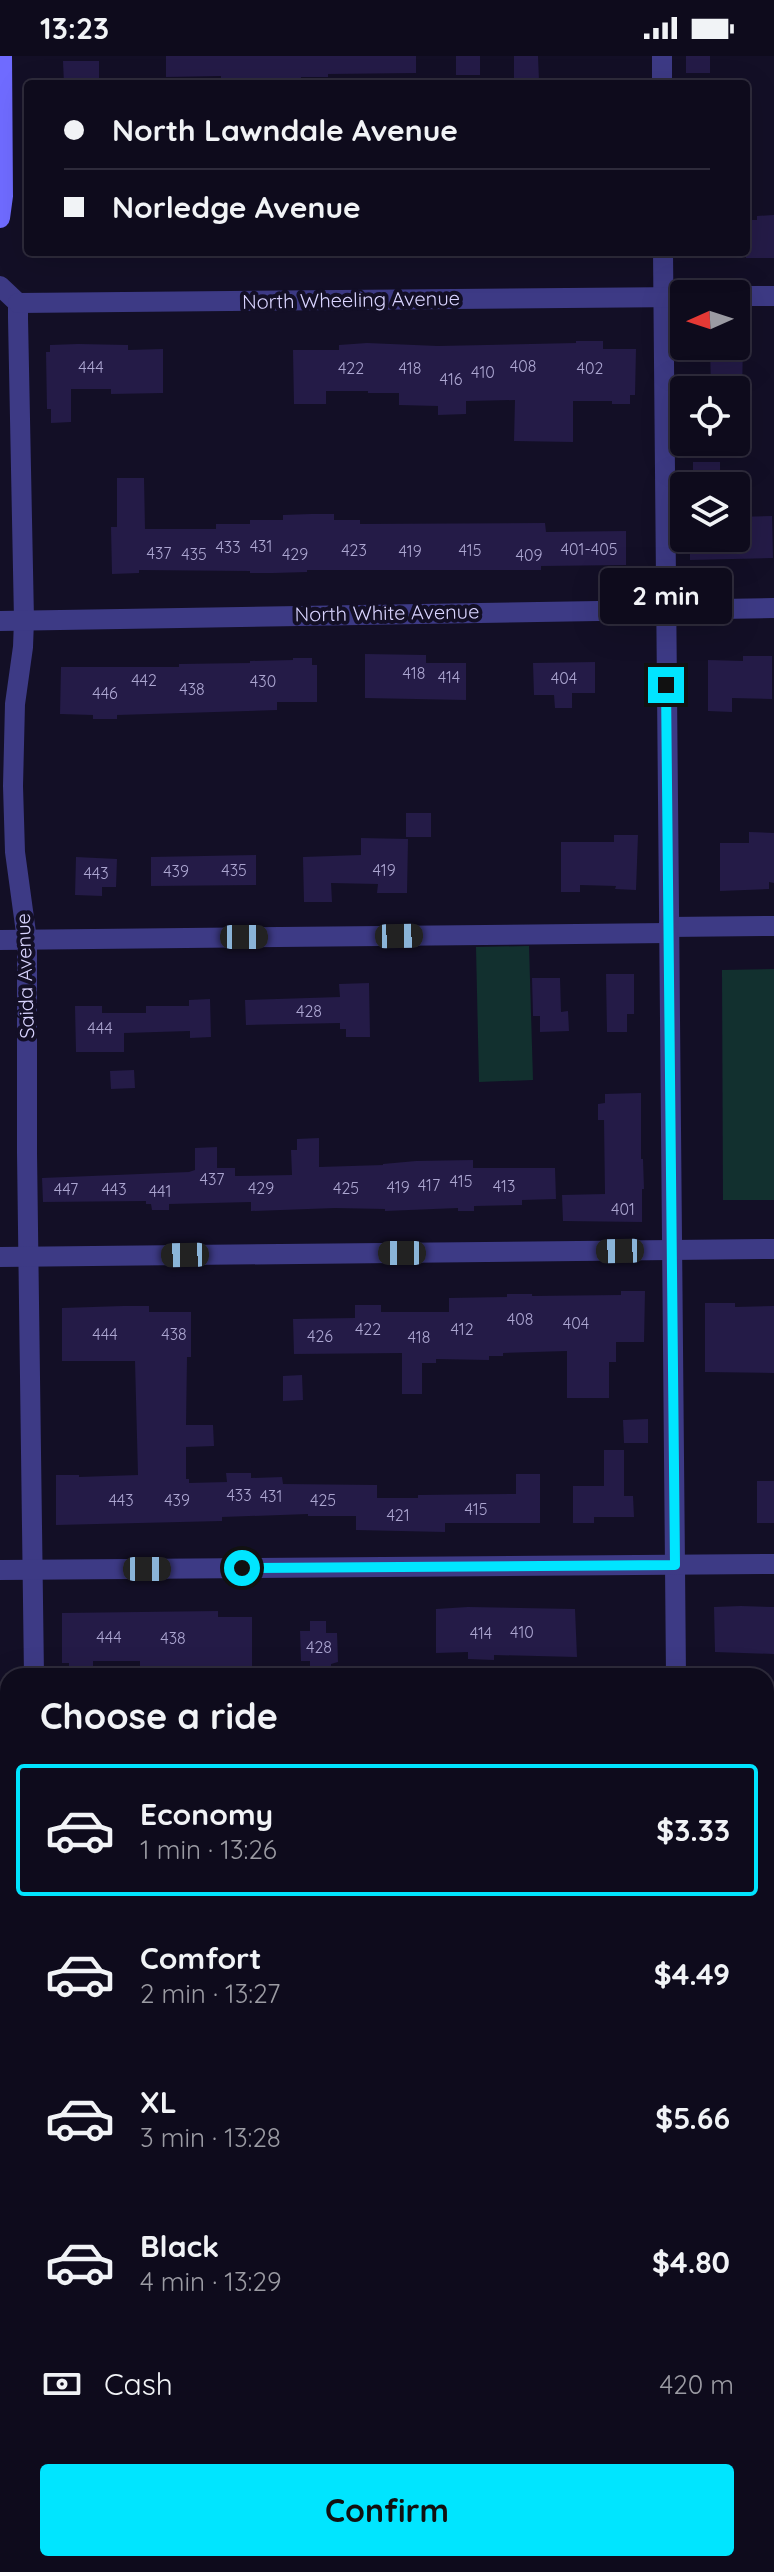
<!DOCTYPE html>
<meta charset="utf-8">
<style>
body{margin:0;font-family:Quicksand,sans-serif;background:#171425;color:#f1f3f6;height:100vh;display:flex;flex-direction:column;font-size:30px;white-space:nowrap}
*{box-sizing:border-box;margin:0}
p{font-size:26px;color:#9b9ba3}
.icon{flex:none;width:44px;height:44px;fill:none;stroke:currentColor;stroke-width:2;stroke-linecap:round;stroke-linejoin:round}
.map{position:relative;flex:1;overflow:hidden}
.drawer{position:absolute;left:0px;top:1612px;width:774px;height:904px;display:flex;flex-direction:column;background:#0e0b1c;border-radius:24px 24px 0 0;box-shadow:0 8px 32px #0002,0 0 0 2px #2e2b3b}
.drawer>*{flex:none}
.top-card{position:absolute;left:24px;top:24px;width:726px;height:176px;border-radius:8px;box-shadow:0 8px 32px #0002,0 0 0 2px #2e2b3b;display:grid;align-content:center;height:176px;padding:0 40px;background:#0e0b1c}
.needle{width:52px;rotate:267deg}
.fabs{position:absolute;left:670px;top:224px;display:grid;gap:16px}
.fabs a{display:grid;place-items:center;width:80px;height:80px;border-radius:8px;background:#0e0b1c;box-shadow:0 8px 32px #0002,0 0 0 2px #2e2b3b;font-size:40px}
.end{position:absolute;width:36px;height:36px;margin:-18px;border:10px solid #00e5ff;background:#111;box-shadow:0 0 0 4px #111}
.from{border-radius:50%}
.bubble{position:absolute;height:56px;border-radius:8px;background:#0e0b1c;box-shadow:0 8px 32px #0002,0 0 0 2px #2e2b3b;font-size:26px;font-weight:700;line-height:56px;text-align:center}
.car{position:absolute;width:24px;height:48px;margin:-24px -12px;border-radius:10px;box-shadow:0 0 6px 2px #0007;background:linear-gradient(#222 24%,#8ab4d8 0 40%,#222 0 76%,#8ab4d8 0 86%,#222 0)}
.top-card b{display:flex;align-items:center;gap:28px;height:76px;font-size:30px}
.top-card b+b{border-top:2px solid #2e2b3b}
.top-card i{width:20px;height:20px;background:#f1f3f6}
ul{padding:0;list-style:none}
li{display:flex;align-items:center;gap:24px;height:132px;margin:0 16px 12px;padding:0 24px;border:4px solid transparent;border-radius:8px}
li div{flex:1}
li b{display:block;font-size:30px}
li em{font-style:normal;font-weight:700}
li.selected{border-color:#00e5ff}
li>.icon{width:72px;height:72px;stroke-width:1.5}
h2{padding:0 40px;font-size:36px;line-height:96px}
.pay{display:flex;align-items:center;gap:20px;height:88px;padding:0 40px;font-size:30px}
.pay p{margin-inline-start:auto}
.button{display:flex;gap:16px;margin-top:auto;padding:16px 40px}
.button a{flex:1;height:92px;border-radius:8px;background:#00e5ff;color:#111;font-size:32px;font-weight:700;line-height:92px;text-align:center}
.status{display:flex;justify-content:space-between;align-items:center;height:56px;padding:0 40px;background:#0e0b1c;direction:ltr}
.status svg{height:22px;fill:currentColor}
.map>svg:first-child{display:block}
.green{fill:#12302f}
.building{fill:#241b47}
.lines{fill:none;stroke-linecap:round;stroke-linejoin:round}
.street{stroke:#3d3a85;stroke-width:20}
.secondary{stroke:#6f6bff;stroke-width:20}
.route{stroke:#00e5ff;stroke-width:10}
.labels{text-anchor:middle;stroke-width:8;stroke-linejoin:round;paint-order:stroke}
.number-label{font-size:16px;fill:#aca6d1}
.street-label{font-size:20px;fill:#d9d4ff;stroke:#130f26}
</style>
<div class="status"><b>13:23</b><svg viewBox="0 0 49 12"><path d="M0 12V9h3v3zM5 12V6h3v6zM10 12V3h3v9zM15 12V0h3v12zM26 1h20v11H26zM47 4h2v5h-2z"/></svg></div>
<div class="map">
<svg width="774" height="2516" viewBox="0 0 774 2516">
<rect width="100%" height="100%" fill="#130f26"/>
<g class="green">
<polygon points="529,890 533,1024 479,1026 476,891"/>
<polygon points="774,913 774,1144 723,1144 722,914"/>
</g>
<g class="building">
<polygon points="166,0 416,0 416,17 328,18 328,21 301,21 301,26 221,28 221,20 166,21"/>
<rect x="456" y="0" width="24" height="19"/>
<polygon points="514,0 538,0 539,25 514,25"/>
<rect x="686" y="0" width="24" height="17"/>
<polygon points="63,5 99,5 99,28 64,28"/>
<polygon points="774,159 774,202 746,202 746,164 757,164 757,160"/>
<polygon points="576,285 603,285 603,293 636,293 635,339 630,339 630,348 612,348 612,345 573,345 573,386 514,385 515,344 466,345 466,358 438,359 438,350 399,349 399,337 368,337 368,335 326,335 326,348 294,348 293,294 339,294 339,289 367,287 438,290 576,287"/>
<polygon points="78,288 128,289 128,294 163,293 163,337 111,338 111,333 71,333 71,366 51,367 51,353 47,353 46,296 50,296 50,289"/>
<polygon points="710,290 743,290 742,334 711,334"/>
<polygon points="693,406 720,406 720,426 693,427"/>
<polygon points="117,422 144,422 145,473 216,473 216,468 250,468 250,464 283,464 283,459 311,458 334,458 334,464 360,464 360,468 545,467 546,476 626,475 626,509 541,510 541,514 307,514 307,516 273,517 250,517 250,515 139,514 139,517 112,518 111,471 117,471"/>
<polygon points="772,460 773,502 690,504 690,482 736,482 736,461"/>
<polygon points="365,598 426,599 426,607 466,607 466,644 365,642"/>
<polygon points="743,600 772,600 772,643 732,642 732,656 708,655 708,604 743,605"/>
<polygon points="293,602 312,602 312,609 317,609 317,646 277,646 277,654 117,659 117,663 93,663 93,659 60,658 61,611 179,611 179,608 250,607 250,605 293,604"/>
<polygon points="595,606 595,637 572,637 572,652 555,652 554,639 534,639 533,607"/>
<rect x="406" y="757" width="25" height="24"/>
<polygon points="749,776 774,777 774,827 769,826 769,833 720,835 720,787 749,787"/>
<polygon points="614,779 638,779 636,834 615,833 616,830 580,829 580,836 561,836 561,786 614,786"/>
<polygon points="361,782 408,783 407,837 377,837 378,828 331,827 332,846 304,846 303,801 361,799"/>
<polygon points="256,799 256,829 151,830 151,801"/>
<polygon points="76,801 117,803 116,831 102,831 102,840 75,839"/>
<polygon points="606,918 634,918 634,958 627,958 627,976 607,976"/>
<polygon points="532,922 560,922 561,956 568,955 569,975 540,976 540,960 533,960"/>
<polygon points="369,927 370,981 346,981 346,973 340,973 340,967 246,969 245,944 340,941 339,928"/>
<polygon points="210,943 211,981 190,982 190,975 124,977 124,996 76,996 75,950 102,950 102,957 146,957 146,950 189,950 189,944"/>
<polygon points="134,1014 135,1032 111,1033 110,1015"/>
<polygon points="641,1037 641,1103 643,1103 644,1133 642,1133 642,1166 563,1165 562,1139 605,1138 604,1064 598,1064 598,1048 605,1047 605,1038"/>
<polygon points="319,1082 319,1111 383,1109 383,1108 416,1105 473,1104 473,1112 555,1112 556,1143 522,1144 522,1149 474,1150 474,1155 458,1155 458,1152 385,1155 385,1153 335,1152 251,1155 251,1146 169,1148 169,1154 152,1154 151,1148 146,1148 146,1145 43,1146 42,1122 189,1116 195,1114 195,1092 217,1091 217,1112 235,1112 235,1120 292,1119 291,1094 297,1094 297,1083"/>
<polygon points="621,1235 645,1235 644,1286 616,1286 616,1306 609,1306 609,1342 567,1342 567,1295 503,1297 503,1300 489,1300 489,1304 436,1303 436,1307 422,1307 422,1338 402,1338 402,1297 294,1298 293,1263 355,1262 355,1249 381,1249 381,1256 449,1256 449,1242 507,1241 507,1238 532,1238 532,1240 621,1239"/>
<polygon points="705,1247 735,1247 735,1251 774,1250 774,1317 705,1316"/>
<polygon points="123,1250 149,1250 149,1256 191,1256 191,1301 187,1301 186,1369 213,1369 214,1390 186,1391 186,1423 189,1423 189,1427 227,1426 226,1417 251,1417 251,1422 282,1421 283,1428 377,1429 377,1442 418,1442 418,1439 516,1438 516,1418 540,1418 540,1467 445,1467 445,1476 356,1474 356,1460 308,1460 308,1458 222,1461 222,1465 56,1469 56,1419 79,1419 79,1421 138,1419 135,1305 62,1305 62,1252"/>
<polygon points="302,1319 303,1344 283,1345 283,1320"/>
<polygon points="648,1363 648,1387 624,1387 623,1364"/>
<polygon points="604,1394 624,1394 624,1440 633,1440 634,1461 594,1461 594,1467 573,1467 573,1430 604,1430"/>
<rect x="757" y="1425" width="17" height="42"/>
<polygon points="741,1550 774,1551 774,1598 715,1596 714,1551"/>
<polygon points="468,1551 575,1553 577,1601 494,1599 494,1604 468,1603 468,1596 436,1597 436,1553"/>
<polygon points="218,1555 218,1561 252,1561 252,1612 140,1610 140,1605 93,1605 93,1620 69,1620 69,1607 62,1607 62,1557"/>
<polygon points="310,1565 326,1565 326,1577 337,1577 338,1606 331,1608 331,1620 310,1620 310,1605 301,1605 300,1575 310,1575"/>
</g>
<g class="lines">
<g class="street">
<polyline points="662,0 662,28"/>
<polyline points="663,196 676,1620"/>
<polyline points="0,230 18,247 18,262 24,564 23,591 15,648 13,730 15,796 27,884 27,1097 34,1620"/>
<polyline points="736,240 774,240"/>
<polyline points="18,247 684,241"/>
<polyline points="0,565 774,552"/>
<polyline points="668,871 774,870"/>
<polyline points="0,884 668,877"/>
<polyline points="0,1201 774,1193"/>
<polyline points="0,1514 774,1508"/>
<polyline points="766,1829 774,1829"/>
<polyline points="0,1835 8,1835"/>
<polyline points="766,2156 774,2156"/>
<polyline points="0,2160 8,2160"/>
<polyline points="42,2508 42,2516"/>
<polyline points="684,2508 684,2516"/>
</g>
<g class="secondary">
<polyline points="0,162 3,140 2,0"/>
<polyline points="766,2477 774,2477"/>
<polyline points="0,2483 8,2483"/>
</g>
</g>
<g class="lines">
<polyline class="route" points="242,1512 675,1509 666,629"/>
</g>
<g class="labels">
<g class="number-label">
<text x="523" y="316">408</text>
<text x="91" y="317">444</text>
<text x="351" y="318">422</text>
<text x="410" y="318">418</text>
<text x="590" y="318">402</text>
<text x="483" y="322">410</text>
<text x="451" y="329">416</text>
<text x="261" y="496">431</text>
<text x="228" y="497">433</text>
<text x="589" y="499">401-405</text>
<text x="354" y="500">423</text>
<text x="470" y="500">415</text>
<text x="410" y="501">419</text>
<text x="159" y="503">437</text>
<text x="194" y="504">435</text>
<text x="295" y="504">429</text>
<text x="529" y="505">409</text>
<text x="414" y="623">418</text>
<text x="449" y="627">414</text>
<text x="564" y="628">404</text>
<text x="144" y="630">442</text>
<text x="263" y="631">430</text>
<text x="192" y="639">438</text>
<text x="105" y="643">446</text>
<text x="234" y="820">435</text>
<text x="384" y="820">419</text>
<text x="176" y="821">439</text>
<text x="96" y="823">443</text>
<text x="309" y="961">428</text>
<text x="100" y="978">444</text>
<text x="212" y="1129">437</text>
<text x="461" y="1131">415</text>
<text x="429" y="1135">417</text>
<text x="504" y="1136">413</text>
<text x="398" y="1137">419</text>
<text x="261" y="1138">429</text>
<text x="346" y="1138">425</text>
<text x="66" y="1139">447</text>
<text x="114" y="1139">443</text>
<text x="160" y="1141">441</text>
<text x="623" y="1159">401</text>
<text x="520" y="1269">408</text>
<text x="576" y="1273">404</text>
<text x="368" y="1279">422</text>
<text x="462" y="1279">412</text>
<text x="105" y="1284">444</text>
<text x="174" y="1284">438</text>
<text x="320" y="1286">426</text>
<text x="419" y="1287">418</text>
<text x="239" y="1445">433</text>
<text x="271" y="1446">431</text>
<text x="121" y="1450">443</text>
<text x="177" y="1450">439</text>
<text x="323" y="1450">425</text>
<text x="476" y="1459">415</text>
<text x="398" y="1465">421</text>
<text x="522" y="1582">410</text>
<text x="481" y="1583">414</text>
<text x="109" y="1587">444</text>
<text x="173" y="1588">438</text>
<text x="319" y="1597">428</text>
</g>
<g class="street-label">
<text transform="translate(351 244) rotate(-1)" y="7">North Wheeling Avenue</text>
<text transform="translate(387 557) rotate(-1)" y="7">North White Avenue</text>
<text transform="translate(25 920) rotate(-92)" y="7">Saida Avenue</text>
</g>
</g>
</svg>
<div class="fabs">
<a><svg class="needle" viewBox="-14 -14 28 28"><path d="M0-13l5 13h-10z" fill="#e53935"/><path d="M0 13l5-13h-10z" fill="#9b9ba3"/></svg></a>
<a><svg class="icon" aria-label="locate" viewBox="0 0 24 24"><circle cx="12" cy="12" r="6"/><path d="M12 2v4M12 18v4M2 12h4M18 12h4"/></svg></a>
<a><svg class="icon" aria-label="layers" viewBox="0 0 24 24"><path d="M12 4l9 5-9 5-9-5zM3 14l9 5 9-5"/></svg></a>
</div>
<i class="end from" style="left:242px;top:1512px"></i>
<i class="end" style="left:666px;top:629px"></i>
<div class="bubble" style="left:600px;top:512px;width:132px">2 min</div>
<i class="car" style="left:399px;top:880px;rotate:89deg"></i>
<i class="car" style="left:244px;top:881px;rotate:90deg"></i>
<i class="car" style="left:620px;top:1195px;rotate:269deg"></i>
<i class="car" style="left:402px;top:1197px;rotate:270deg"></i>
<i class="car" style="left:185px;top:1199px;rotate:269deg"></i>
<i class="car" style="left:147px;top:1513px;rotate:90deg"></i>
<div class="top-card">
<b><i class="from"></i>North Lawndale Avenue</b>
<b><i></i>Norledge Avenue</b>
</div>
<section class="drawer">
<h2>Choose a ride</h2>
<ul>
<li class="selected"><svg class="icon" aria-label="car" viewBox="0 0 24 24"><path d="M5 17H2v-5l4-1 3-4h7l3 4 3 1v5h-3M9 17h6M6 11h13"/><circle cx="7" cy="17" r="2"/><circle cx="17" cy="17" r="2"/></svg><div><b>Economy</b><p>1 min · 13:26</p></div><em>$3.33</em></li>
<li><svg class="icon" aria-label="car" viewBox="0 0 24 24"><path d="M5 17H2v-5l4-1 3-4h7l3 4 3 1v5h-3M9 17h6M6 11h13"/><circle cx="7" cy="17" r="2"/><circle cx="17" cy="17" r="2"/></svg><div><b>Comfort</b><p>2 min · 13:27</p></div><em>$4.49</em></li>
<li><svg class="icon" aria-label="car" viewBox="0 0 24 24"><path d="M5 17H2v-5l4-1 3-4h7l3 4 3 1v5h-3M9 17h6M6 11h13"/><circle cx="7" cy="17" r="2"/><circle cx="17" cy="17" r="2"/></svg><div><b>XL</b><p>3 min · 13:28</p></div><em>$5.66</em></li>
<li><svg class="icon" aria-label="car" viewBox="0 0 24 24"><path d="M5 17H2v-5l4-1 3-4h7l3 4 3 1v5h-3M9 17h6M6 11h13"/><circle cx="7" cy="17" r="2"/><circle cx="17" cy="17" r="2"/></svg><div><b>Black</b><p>4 min · 13:29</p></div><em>$4.80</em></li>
</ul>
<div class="pay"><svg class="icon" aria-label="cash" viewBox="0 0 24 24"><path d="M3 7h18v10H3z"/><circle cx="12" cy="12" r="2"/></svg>Cash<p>420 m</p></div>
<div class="button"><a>Confirm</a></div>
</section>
</div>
